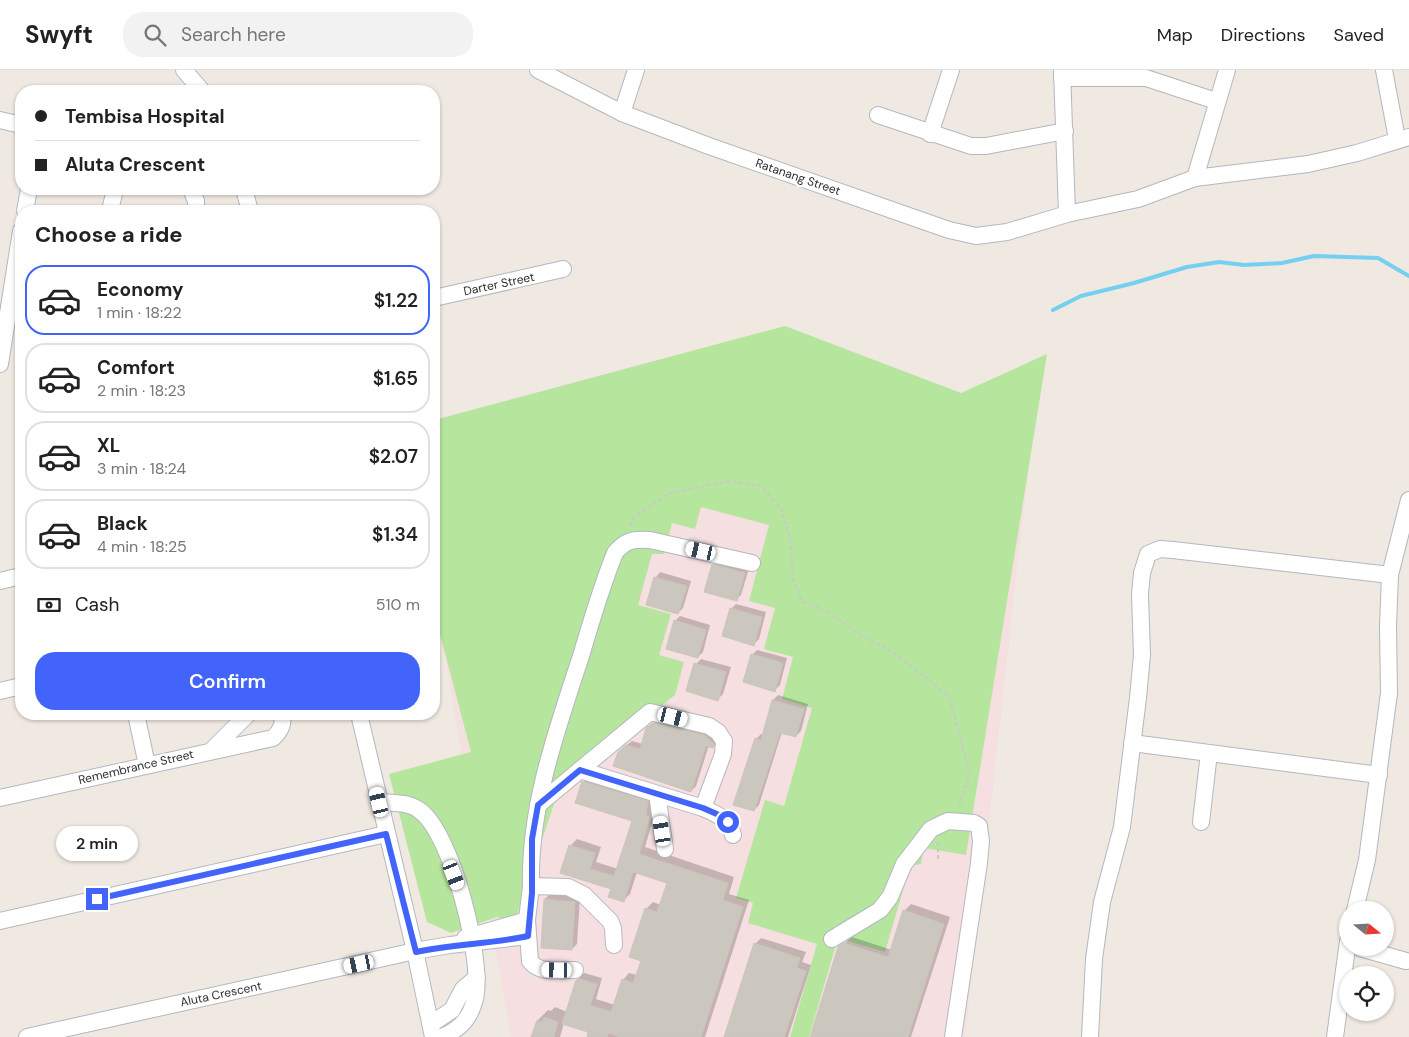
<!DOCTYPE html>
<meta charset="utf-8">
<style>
body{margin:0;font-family:"DM Sans",sans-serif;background:#f2f2f2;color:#222;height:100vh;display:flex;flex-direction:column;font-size:19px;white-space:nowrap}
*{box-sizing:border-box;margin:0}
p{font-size:16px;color:#767676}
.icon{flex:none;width:28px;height:28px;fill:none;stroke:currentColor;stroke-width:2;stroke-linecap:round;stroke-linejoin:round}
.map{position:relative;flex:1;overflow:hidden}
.details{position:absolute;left:15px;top:135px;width:425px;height:515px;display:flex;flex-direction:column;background:#fff;border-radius:20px;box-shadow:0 1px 4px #0004}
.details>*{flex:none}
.banner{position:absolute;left:15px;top:15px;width:425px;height:110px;border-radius:20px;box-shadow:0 1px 4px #0004;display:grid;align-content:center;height:110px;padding:0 20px;background:#fff}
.needle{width:32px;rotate:108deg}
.controls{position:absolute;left:1339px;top:831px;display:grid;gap:10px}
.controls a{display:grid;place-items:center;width:55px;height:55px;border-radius:50%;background:#fff;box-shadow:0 1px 4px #0004;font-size:25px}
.end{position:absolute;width:22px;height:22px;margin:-11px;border:6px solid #4264fb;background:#fff;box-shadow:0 0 0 2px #fff}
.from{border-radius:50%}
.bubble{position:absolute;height:35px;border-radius:18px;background:#fff;box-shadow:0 1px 4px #0004;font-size:16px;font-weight:600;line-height:35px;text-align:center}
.car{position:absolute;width:15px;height:30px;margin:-15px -8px;border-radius:6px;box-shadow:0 0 4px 1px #0007;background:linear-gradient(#fff 24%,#345 0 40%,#fff 0 76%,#345 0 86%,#fff 0)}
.banner b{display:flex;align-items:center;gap:18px;height:48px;font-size:19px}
.banner b+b{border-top:1px solid #e0e0e0}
.banner i{width:12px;height:12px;background:#222}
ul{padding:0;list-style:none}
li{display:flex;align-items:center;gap:15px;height:70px;margin:0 10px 8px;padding:0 10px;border:2px solid #e0e0e0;border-radius:20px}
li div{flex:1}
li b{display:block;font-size:19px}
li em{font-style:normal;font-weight:600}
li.on{border-color:#4264fb}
li>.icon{width:45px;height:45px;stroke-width:1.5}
h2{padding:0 20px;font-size:22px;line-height:60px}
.pay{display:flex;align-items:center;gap:12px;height:55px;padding:0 20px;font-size:19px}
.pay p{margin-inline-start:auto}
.primary-button{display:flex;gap:10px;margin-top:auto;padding:10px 20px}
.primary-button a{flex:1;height:58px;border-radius:20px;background:#4264fb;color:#fff;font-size:20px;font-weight:600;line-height:58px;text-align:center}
header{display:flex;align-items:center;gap:30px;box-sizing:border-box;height:70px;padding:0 25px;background:#fff;border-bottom:1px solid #e0e0e0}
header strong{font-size:24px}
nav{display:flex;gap:28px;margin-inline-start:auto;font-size:18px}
.search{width:350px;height:45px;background:#f2f2f2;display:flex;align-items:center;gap:12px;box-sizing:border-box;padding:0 18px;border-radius:20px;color:#767676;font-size:19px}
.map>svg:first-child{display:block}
.medical{fill:#f5dfe0}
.green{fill:#b6e59e}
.shadow{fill:#0003}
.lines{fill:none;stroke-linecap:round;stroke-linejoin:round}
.stream{stroke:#75cff0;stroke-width:4}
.building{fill:#cbc7bf;stroke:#cbc5ba}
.minor-casing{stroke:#b4b7c1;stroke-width:18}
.path{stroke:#c9c9c9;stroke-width:2;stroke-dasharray:4 2.5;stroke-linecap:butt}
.minor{stroke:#fff;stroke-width:16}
.route{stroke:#4264fb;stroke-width:6}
.labels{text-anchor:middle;stroke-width:5;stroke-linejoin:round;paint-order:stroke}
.street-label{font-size:12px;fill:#2e2e2e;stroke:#fff}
</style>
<header>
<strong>Swyft</strong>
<div class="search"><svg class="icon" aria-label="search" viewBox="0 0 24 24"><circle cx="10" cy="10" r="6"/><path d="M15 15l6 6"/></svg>Search here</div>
<nav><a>Map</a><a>Directions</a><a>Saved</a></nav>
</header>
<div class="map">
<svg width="1409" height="967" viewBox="0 0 1409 967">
<rect width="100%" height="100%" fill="#efe9e1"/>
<polygon class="medical" points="434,371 1031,372 965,967 511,967 434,524"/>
<polygon class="green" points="785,256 961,323 1047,284 966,785 924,778 921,794 910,796 885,882 838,868 809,967 790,967 817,874 748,853 753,833 736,828 765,730 784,736 812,638 782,629 793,587 764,579 775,538 749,531 769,455 701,437 695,459 672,453 664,484 652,484 638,535 671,544 659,585 684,592 675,625 590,691 554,734 514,853 497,847 451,863 427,852 389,704 471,682 434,541 434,350"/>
<g class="shadow">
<polygon points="718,490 749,498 741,525 736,530 713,495"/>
<polygon points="660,502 691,511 683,538 678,543 648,534 656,507"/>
<polygon points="736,534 766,542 759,569 754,574 731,539"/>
<polygon points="680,546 710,555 703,582 698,587 675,551"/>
<polygon points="757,580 787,588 780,615 775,620 752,585"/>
<polygon points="701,589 731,597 723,624 718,629 696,594"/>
<polygon points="778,625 808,634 801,661 796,666 782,662 759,735 754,740 756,669 761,664 764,665 773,630"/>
<polygon points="658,649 709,661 718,672 713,677 709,675 696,716 691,721 624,677 632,671 643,674 652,654"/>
<polygon points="590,705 654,725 656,740 645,777 734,807 729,824 749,830 705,967 588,967 590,962 564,953 560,967 532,967 538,950 548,940 551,941 555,937 567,942 577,910 584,903 602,908 596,929 615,935 623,910 629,903 637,905 642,890 646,839 653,832 661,835 668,813 637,802 630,824 624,830 612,818 562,802 570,776 577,769 601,777 596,792 618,799 633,750 583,712"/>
<polygon points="550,824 580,827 577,874 572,879 545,829"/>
<polygon points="911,834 950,847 911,967 811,967 839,878 852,867 892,880 904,841"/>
<polygon points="761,868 806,882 802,892 811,895 788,967 725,967 755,874"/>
</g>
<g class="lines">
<polyline class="stream" points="1053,240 1081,226 1134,213 1187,197 1219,192 1244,195 1282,193 1314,186 1378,188 1409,206"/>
</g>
<g class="building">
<polygon points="712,494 745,503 737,531 704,522"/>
<polygon points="654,507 687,516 678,544 646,535"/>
<polygon points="730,538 762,547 754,576 722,566"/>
<polygon points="674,550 706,560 698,588 666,579"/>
<polygon points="751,584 783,593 775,622 743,612"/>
<polygon points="694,593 726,602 718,631 686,621"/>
<polygon points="772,630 804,639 796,667 780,663 754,741 733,735 755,668 761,670"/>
<polygon points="653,653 704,665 714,674 713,678 706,676 691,722 613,696 618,682 626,675 640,679 646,658"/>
<polygon points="582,711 648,731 646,745 650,747 639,784 728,813 723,830 743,837 701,967 620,967 609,963 607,967 587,967 588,962 562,954 576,910 580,909 597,914 590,935 611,942 622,909 633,913 641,891 629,887 645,838 657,842 667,813 633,802 624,832 608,827 611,819 560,803 569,775 595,783 590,799 614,806 632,751 575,733"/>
<polygon points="544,829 575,832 572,880 541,878"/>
<polygon points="903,840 944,854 908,967 810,967 838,877 844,873 888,887"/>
<polygon points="754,873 800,888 797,898 806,901 784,967 724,967"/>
<polygon points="544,947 558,952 554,967 531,967 537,950 542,952"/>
</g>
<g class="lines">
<defs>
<g id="minor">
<polyline points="184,0 202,21"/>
<polyline points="538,0 622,43 709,76 949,160 976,166 1007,162 1067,144 1138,129 1195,108 1308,94 1357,83 1409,67"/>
<polyline points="1062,0 1067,144"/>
<polyline points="1384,0 1397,69"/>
<polyline points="1062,8 1146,8 1216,31"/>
<polyline points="622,43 636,0"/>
<polyline points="878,45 971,76 986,76 1065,61"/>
<polyline points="0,50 21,55"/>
<polyline points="930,64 951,0"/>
<polyline points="1195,108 1227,0"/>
<polyline points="191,119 196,131 196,141"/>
<polyline points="244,119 250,141"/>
<polyline points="25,141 29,119"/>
<polyline points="110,141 115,119"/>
<polyline points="434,228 563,199"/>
<polyline points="0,294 21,161"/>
<polyline points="0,511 21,506"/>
<polyline points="0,621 21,616"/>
<polyline points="136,644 147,695"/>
<polyline points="359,644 415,881 433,967"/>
<polyline points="1132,673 1379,705"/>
<polyline points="212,680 248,644"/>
<polyline points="580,700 650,642 709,656 718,662 724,671 723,684 703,738"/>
<polyline points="657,724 665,779"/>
<path d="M0,728L273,668C281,661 284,654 282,644"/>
<path d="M379,732C392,733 408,732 419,740C452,762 484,891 475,929C470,949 460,959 442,967"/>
<path d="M538,735L580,700L703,738C717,744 729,749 733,765"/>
<polyline points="1201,752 1209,683"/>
<path d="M531,816C529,738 556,662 580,589C591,553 601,517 615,483C625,470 634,469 650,470L752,493"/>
<polyline points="1355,840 1367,790 1389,623 1388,556 1390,505 1409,430"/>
<polyline points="0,851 386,764"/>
<polyline points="465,868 527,850"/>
<polyline points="832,869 880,840 890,827 904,794 931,759 948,751 974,753 979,756 981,771 979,793 953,967"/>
<polyline points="1360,878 1406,891"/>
<path d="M575,900C560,900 539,904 530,891L527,850L531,816L568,817L584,825L610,851L613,858L614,875"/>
<polyline points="431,954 452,940 463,919 477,907"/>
<polyline points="27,967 415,881 450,875 528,866"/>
<polyline points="1090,967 1094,889 1102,832 1122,757 1138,628 1142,585 1140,524 1142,503 1148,484 1160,479 1173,480 1390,505"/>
<polyline points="1335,967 1348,871"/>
</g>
</defs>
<use href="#minor" class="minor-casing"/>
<g class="path">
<polyline points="630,456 634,447 669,423 729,411 761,416 781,439 790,467 793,509 802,531 828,542 862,566 890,580 949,626 970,704 958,739"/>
<polyline points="938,789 938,772"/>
</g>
<use href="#minor" class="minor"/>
</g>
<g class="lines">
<path class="route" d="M97,829L386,764L416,882C453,874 491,874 528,866L532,823V769L538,735L580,700L703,738L719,745L728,752"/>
</g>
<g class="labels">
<g class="street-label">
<text transform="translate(798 107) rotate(19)" y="4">Ratanang Street</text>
<text transform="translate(499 214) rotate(-12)" y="4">Darter Street</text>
<text transform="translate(136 697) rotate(-13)" y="4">Remembrance Street</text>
<text transform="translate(221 924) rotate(-12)" y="4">Aluta Crescent</text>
</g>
</g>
</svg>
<div class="controls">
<a><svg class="needle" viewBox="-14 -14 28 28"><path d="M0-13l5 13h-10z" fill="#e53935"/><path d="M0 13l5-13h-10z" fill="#767676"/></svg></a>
<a><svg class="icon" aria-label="locate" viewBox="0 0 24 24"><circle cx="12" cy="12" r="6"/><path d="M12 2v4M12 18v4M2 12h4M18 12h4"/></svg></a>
</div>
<i class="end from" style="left:728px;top:752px"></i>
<i class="end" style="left:97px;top:829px"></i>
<div class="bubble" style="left:56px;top:756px;width:82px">2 min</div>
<i class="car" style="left:701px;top:481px;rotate:283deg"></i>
<i class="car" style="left:673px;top:647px;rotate:104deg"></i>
<i class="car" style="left:379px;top:732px;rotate:347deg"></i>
<i class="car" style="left:662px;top:761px;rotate:351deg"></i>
<i class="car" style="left:454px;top:805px;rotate:159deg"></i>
<i class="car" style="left:359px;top:894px;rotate:258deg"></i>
<i class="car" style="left:557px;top:900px;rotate:271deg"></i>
<div class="banner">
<b><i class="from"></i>Tembisa Hospital</b>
<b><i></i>Aluta Crescent</b>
</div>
<section class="details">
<h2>Choose a ride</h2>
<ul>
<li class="on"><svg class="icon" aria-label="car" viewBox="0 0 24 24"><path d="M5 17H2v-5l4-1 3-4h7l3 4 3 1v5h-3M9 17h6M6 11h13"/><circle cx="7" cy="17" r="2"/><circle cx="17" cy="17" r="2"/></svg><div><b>Economy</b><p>1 min · 18:22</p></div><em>$1.22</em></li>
<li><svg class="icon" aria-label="car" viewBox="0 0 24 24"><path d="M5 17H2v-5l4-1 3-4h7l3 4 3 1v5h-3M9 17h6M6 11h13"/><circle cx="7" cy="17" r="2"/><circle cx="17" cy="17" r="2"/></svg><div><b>Comfort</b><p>2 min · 18:23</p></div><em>$1.65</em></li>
<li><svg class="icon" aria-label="car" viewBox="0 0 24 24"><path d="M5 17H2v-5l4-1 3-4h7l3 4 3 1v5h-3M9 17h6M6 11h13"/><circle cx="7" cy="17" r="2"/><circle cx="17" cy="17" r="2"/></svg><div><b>XL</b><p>3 min · 18:24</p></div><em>$2.07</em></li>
<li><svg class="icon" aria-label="car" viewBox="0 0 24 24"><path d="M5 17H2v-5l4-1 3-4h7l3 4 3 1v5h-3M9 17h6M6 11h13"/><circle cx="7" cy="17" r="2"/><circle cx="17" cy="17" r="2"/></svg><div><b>Black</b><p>4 min · 18:25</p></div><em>$1.34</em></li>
</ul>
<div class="pay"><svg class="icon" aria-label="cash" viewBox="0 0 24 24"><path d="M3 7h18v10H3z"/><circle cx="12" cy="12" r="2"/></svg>Cash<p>510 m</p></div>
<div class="primary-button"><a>Confirm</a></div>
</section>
</div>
